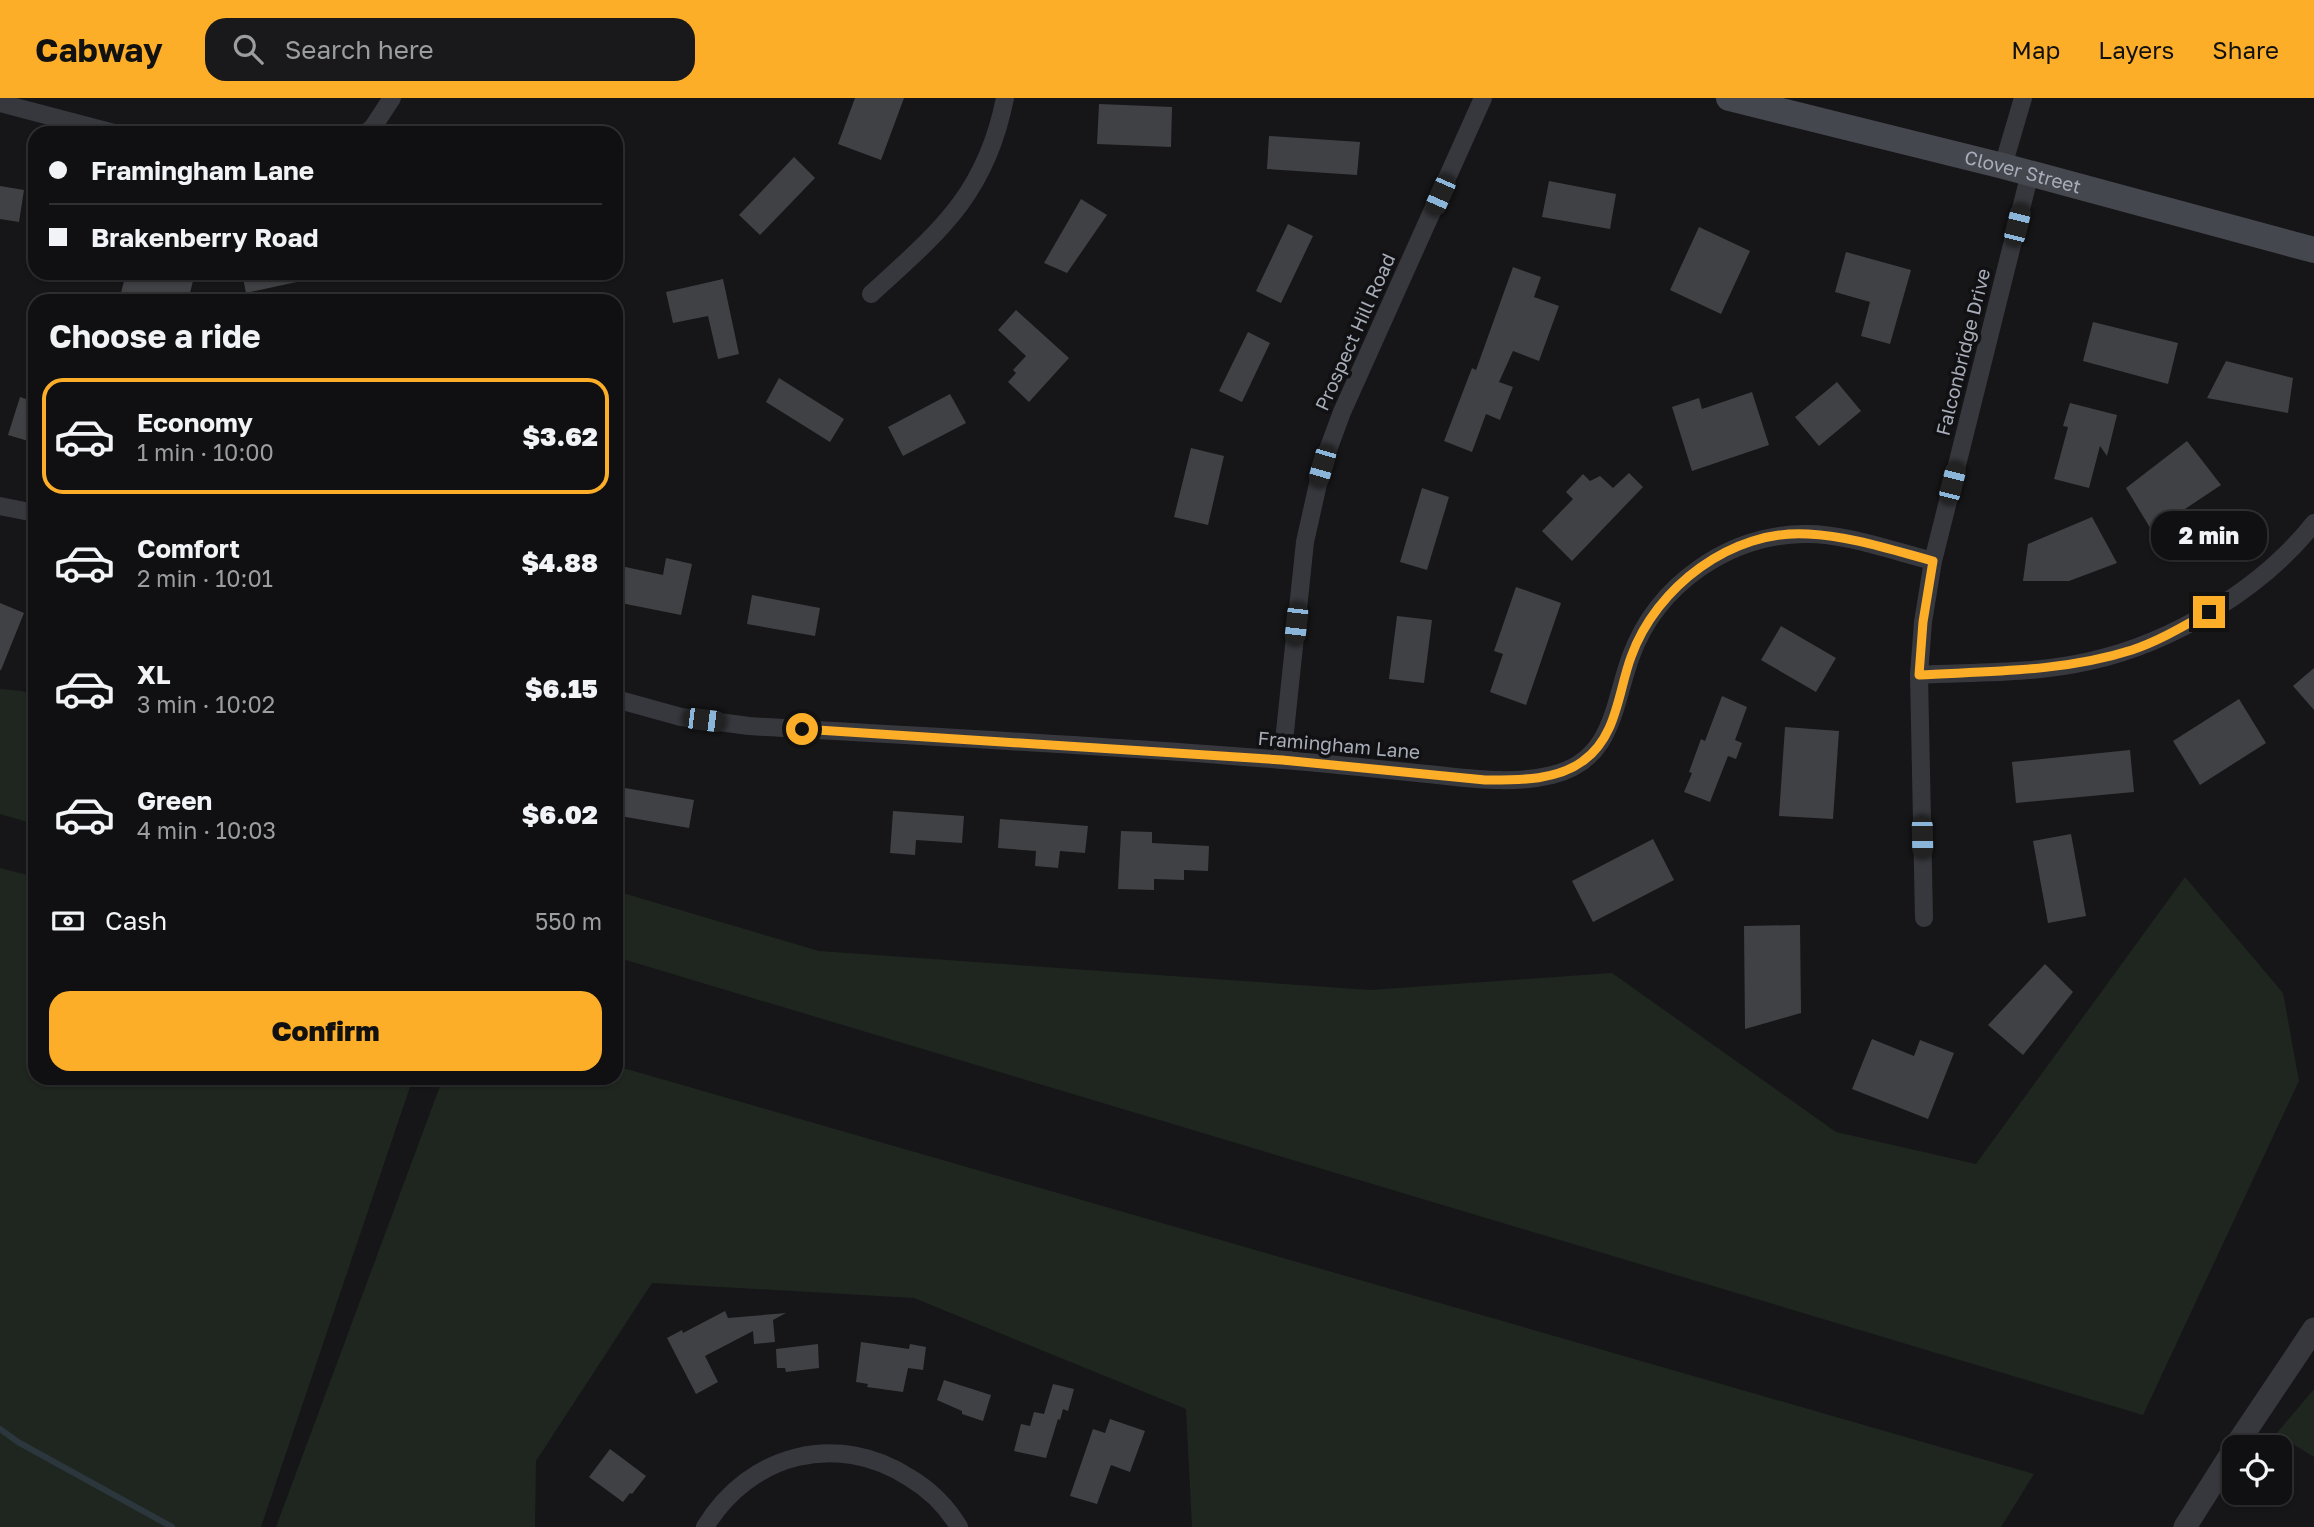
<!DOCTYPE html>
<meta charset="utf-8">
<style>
body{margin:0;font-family:"Golos Text",sans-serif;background:#19191b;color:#f1f3f6;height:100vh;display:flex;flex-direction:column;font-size:26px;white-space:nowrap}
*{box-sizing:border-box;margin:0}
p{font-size:23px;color:#9c9d9f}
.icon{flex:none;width:38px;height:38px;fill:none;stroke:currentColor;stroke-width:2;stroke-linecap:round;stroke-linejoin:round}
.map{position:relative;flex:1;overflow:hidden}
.side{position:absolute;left:28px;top:196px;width:595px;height:791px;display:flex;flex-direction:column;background:#101012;border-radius:21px;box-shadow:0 2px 5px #0004,0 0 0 2px #303032}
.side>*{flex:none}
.banner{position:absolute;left:28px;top:28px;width:595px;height:154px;border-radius:21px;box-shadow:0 2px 5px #0004,0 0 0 2px #303032;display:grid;align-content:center;height:154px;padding:0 21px;background:#101012}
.buttons{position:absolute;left:2222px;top:1337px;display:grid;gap:14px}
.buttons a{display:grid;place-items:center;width:70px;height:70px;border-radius:14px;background:#101012;box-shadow:0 2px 5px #0004,0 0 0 2px #303032;font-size:35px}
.end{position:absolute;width:32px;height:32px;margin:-16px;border:9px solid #fdae29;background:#111;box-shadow:0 0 0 4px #111}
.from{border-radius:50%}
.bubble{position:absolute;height:49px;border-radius:21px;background:#101012;box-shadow:0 2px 5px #0004,0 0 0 2px #303032;font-size:23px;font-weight:800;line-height:49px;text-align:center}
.car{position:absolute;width:21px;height:42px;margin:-21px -10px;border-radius:9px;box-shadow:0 0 5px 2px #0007;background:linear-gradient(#222 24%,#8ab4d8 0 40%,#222 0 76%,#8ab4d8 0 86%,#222 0)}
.banner b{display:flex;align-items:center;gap:24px;height:66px;font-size:26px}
.banner b+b{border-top:2px solid #303032}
.banner i{width:18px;height:18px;background:#f1f3f6}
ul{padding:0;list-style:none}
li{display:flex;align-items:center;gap:21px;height:116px;margin:0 14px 10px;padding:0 7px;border:4px solid transparent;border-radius:21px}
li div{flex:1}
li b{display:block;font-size:26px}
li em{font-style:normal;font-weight:800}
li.selected{border-color:#fdae29}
li>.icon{width:63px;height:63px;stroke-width:1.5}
h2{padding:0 21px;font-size:32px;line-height:84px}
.pay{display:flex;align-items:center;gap:18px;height:77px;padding:0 21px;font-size:26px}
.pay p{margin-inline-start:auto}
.cta{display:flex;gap:14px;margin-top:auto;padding:14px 21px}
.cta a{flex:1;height:80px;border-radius:21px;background:#fdae29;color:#111;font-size:28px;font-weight:800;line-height:80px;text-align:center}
header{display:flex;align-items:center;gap:42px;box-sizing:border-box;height:98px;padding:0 35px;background:#fdae29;color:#111}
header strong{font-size:33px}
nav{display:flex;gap:38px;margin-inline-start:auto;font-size:24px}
.search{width:490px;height:63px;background:#19191b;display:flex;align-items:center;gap:18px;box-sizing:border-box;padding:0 24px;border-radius:21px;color:#9c9d9f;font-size:26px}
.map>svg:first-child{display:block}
.green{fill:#1e261f}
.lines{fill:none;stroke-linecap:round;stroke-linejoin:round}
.stream{stroke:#2b363d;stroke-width:6}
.building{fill:#404145}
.minor{stroke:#37383d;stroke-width:18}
.tertiary{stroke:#37383d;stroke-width:23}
.secondary{stroke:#45474e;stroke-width:26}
.route{stroke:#fdae29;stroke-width:9}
.labels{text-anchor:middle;stroke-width:7;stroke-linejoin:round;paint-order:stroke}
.street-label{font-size:19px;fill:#a7adb9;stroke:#111113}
</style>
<header>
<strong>Cabway</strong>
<div class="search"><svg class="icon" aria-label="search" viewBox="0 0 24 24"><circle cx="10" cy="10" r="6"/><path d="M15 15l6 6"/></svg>Search here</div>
<nav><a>Map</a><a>Layers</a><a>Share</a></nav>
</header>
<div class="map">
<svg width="2314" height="1429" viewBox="0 0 2314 1429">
<rect width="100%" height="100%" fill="#161618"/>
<g class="green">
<polygon points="0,591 22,593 35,598 35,726 0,716"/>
<polygon points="0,770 35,779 35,980 413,980 261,1429 0,1429"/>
<polygon points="2185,779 2283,895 2299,983 2143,1317 616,859 616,793 819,853 1370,892 1612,875 1836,1034 1976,1066"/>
<polygon points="616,968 2034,1376 2001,1429 1192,1429 1186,1311 914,1200 652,1185 536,1363 535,1429 276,1429 443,980 616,980"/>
<polygon points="2314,1291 2314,1359 2276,1336"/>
</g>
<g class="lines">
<polyline class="stream" points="0,1331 18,1344 172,1429"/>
</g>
<g class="building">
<polygon points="855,0 904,0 881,62 838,46"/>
<polygon points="1099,6 1172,9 1171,49 1097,46"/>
<polygon points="1269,38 1360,44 1357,77 1267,71"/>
<polygon points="794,59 815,80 760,137 739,117"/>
<polygon points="1549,83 1616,96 1610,131 1542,119"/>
<polygon points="0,88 24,92 19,124 0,121"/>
<polygon points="1081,101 1107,117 1067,175 1044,165"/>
<polygon points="1288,126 1313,138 1281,205 1256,193"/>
<polygon points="1699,129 1750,153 1721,216 1670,192"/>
<polygon points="1846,154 1911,172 1890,246 1861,238 1870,204 1835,194"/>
<polygon points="1513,169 1541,179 1534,199 1559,208 1539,263 1513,253 1499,284 1513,289 1500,322 1486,316 1472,354 1444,343 1472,270 1476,272"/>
<polygon points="126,175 195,175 188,203 152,203 121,195"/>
<polygon points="242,175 306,175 306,182 246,195"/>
<polygon points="723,181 739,256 718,261 708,218 673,225 666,194"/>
<polygon points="1016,212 1069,260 1029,304 1008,284 1016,275 1013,272 1026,258 998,232"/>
<polygon points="2093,224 2178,245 2168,286 2083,263"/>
<polygon points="1248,234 1270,245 1242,304 1219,293"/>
<polygon points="2226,263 2293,280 2288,315 2207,300"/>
<polygon points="779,280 844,321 830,344 766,304"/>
<polygon points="1837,284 1861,313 1819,348 1795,319"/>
<polygon points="1752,294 1769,347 1692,373 1672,309 1699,300 1702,311"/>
<polygon points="950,296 966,325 903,358 888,329"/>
<polygon points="20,299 35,304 35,345 8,337"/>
<polygon points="2070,305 2117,317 2107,358 2100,348 2089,390 2054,381 2068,329 2063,328"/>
<polygon points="2187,343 2221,387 2152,433 2126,390"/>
<polygon points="1191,350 1224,358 1208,427 1174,419"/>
<polygon points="1629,375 1643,389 1572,463 1542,433 1573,401 1566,394 1583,376 1590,383 1600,378 1613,390"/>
<polygon points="1422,390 1449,399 1427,472 1400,464"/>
<polygon points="2092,419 2117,465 2069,483 2023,483 2028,446"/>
<polygon points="666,460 692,466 681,517 616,504 616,467 663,477"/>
<polygon points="1516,489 1561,505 1526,607 1490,594 1503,556 1494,553"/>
<polygon points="752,497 820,510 815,538 747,526"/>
<polygon points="0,505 24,515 1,572 0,572"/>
<polygon points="1397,518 1432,522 1424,585 1389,581"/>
<polygon points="1781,528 1836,560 1816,594 1761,562"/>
<polygon points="2314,570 2314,612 2293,588"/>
<polygon points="1722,598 1747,609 1735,642 1742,645 1736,661 1728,658 1710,704 1684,694 1692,675 1689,674 1701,641 1705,643"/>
<polygon points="2239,601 2266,645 2200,687 2173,643"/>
<polygon points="1785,629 1839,633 1833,721 1779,718"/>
<polygon points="2130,652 2134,694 2016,705 2012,664"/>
<polygon points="625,690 694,702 689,730 620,718"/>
<polygon points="893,713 964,718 962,745 916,742 915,757 890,755"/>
<polygon points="1000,721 1088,728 1085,755 1060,753 1058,770 1035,768 1036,753 998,750"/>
<polygon points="1121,733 1152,734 1152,745 1209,748 1208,773 1184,772 1184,782 1154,781 1154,792 1118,791"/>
<polygon points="2071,736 2086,818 2048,825 2033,743"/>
<polygon points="1653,741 1674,782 1593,824 1572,783"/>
<polygon points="1800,827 1801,915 1745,931 1744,828"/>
<polygon points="2045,866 2073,894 2023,957 1988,927"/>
<polygon points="1872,941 1914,958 1920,942 1954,955 1928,1021 1852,991"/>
<polygon points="725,1213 728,1220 786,1215 773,1222 775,1244 754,1246 753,1233 705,1258 718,1284 696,1296 667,1240 682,1232 683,1235"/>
<polygon points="861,1244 909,1251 910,1246 926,1249 923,1272 908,1270 903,1294 867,1289 868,1286 856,1284"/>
<polygon points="818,1246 819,1270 786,1274 785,1270 777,1270 776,1251"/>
<polygon points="944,1282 991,1297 983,1323 962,1316 962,1313 937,1302"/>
<polygon points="1053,1286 1074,1291 1068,1313 1063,1311 1060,1322 1058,1321 1046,1360 1014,1353 1021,1326 1030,1328 1034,1314 1044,1316"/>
<polygon points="1110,1321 1145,1333 1130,1374 1111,1367 1097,1406 1070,1398 1093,1331 1105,1335"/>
<polygon points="610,1351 646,1378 632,1396 630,1395 623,1404 589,1379"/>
</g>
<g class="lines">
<g class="minor">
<polyline points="0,5 114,35"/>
<polyline points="366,35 373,29 392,0"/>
<polyline points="2003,68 2023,0"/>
<path d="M871,196C940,133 986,96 1005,0"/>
<polyline points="0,408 35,415"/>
<path d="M1919,577C1975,574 2034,576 2090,563C2172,545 2262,491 2314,425"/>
<path d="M616,601L681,619L749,628C927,639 1105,647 1283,662C1331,666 1379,671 1427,676C1469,680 1511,687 1552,677C1614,662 1613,606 1631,558C1657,487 1728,437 1804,436C1844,435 1893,453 1933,463"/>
<polyline points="1282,662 1305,444 1322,368 1342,314 1483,0"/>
<polyline points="1924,820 1919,577 1923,524 1933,463 2030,75"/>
<path d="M705,1429C750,1355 838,1333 910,1380C930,1392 947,1409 959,1429"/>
</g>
<g class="tertiary">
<polyline points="2235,1349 2314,1231"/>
<polyline points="2185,1429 2235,1350"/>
</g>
<path class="secondary" id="s1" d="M1729,0L2003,68L2314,152"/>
</g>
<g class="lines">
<path class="route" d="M802,631L1282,662L1485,682C1518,682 1556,683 1583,663C1617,639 1618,594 1631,559C1656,489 1732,431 1808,436C1850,438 1892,452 1933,463L1923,524L1919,577C1990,573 2063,574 2132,552C2159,543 2184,528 2209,514"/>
</g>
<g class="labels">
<g class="street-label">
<text dy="7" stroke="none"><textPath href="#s1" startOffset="303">Clover Street</textPath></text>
<text transform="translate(1355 234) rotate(-66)" y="7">Prospect Hill Road</text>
<text transform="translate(1963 254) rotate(-76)" y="7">Falconbridge Drive</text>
<text transform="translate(1339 647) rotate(5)" y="7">Framingham Lane</text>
</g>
</g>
</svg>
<div class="buttons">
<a><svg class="icon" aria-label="locate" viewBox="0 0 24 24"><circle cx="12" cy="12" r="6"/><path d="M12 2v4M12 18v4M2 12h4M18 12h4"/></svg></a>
</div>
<i class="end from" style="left:802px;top:631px"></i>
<i class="end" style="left:2209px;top:514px"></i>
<div class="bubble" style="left:2151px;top:413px;width:116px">2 min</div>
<i class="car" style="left:1440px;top:97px;rotate:204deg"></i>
<i class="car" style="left:2017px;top:127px;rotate:14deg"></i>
<i class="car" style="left:1322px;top:368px;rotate:196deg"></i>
<i class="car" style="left:1952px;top:385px;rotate:14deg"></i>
<i class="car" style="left:1296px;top:526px;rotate:186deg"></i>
<i class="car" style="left:704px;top:622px;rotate:97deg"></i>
<i class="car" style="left:1922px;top:739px;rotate:179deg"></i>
<div class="banner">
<b><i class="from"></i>Framingham Lane</b>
<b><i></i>Brakenberry Road</b>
</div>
<section class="side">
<h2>Choose a ride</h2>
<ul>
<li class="selected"><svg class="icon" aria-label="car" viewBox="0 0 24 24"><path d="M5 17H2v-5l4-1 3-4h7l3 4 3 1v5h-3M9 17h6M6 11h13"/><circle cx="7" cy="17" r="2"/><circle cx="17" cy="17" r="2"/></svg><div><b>Economy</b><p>1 min · 10:00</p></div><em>$3.62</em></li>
<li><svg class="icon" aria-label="car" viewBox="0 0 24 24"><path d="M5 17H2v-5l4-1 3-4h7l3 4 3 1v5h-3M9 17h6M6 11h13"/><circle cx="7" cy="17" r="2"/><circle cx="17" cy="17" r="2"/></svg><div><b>Comfort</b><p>2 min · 10:01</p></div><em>$4.88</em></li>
<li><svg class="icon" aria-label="car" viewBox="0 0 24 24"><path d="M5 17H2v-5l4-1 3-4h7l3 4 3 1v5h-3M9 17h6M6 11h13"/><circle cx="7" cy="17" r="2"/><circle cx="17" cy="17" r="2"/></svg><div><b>XL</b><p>3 min · 10:02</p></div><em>$6.15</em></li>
<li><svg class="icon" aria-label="car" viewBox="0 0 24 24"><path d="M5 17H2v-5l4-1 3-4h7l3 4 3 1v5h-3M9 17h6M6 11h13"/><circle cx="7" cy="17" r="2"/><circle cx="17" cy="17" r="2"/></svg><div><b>Green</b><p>4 min · 10:03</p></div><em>$6.02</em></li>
</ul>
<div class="pay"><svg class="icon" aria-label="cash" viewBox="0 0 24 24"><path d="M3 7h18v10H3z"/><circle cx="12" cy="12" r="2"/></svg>Cash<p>550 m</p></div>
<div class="cta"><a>Confirm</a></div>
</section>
</div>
